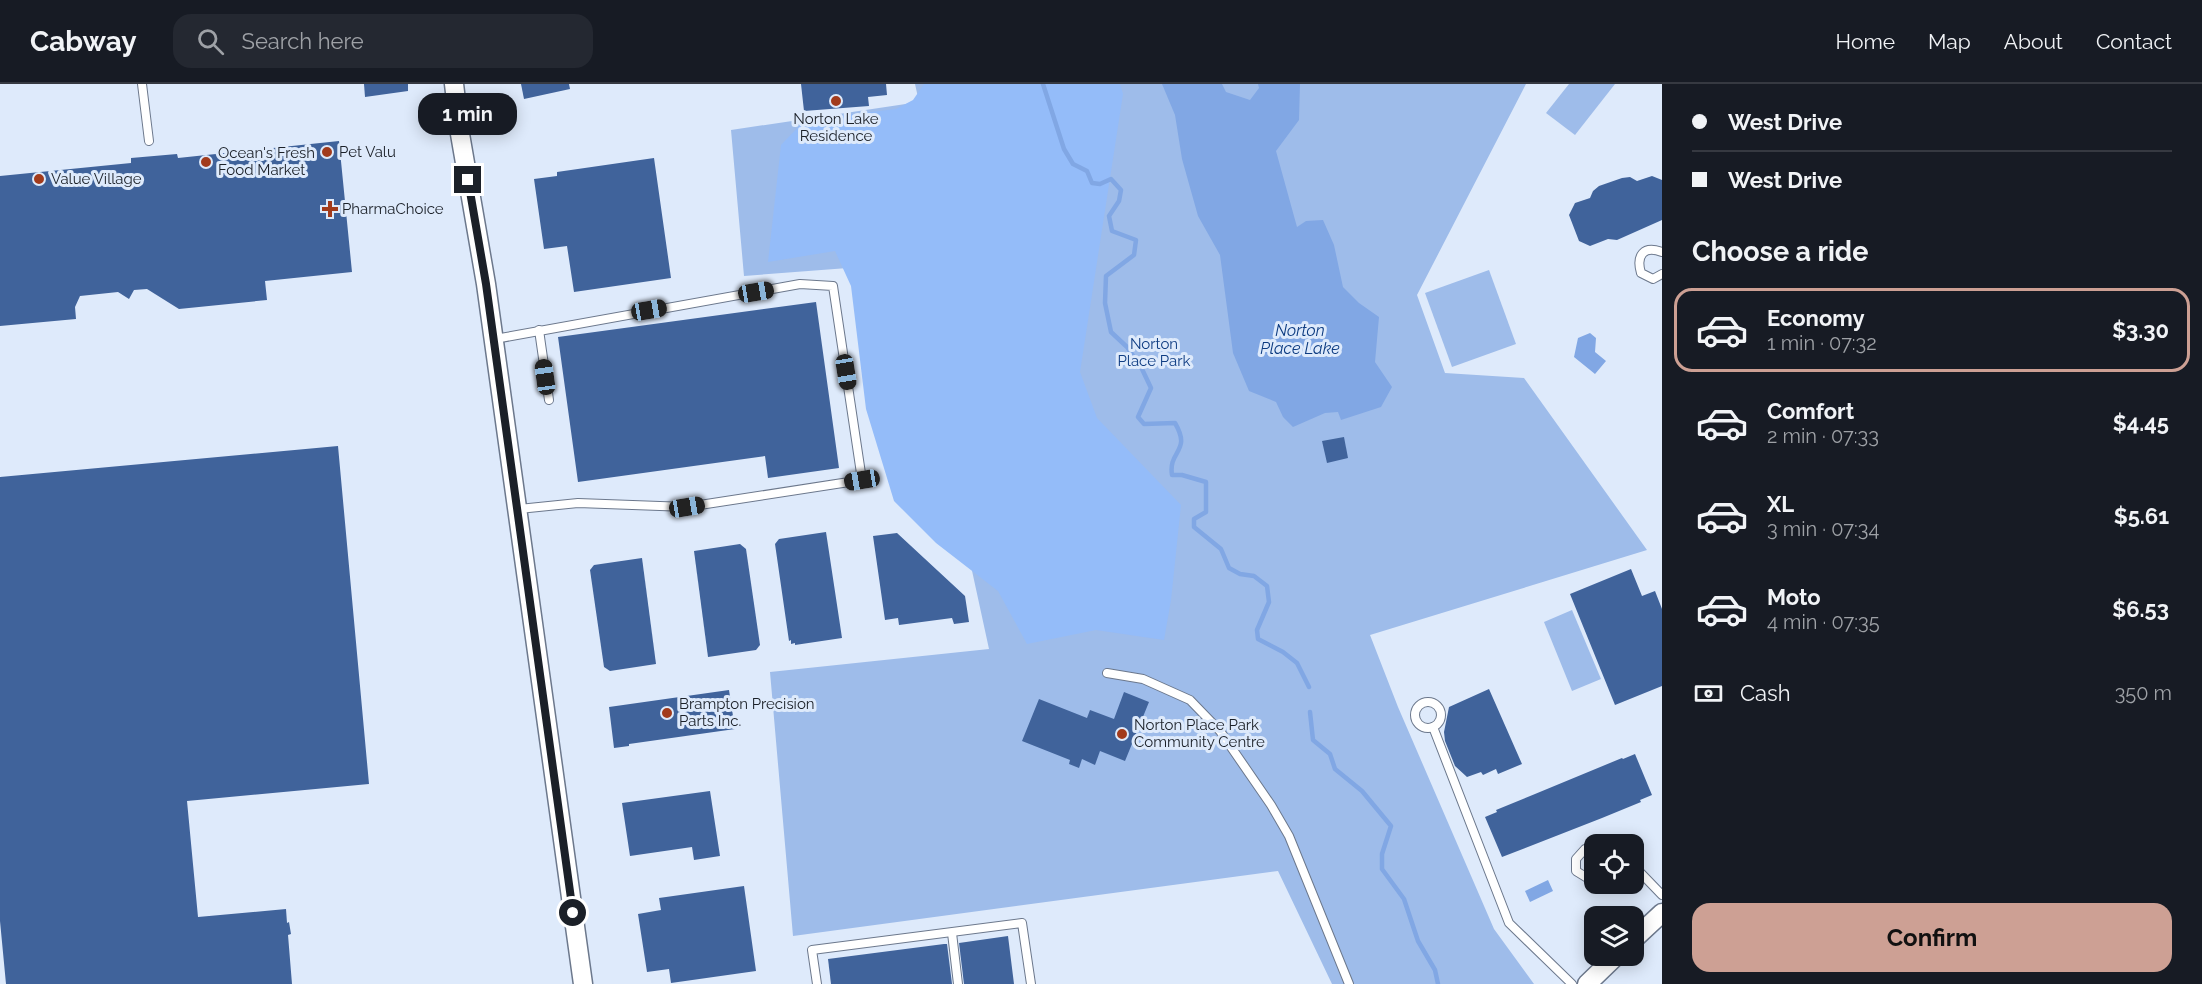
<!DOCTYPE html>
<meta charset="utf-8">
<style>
body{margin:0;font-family:Raleway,sans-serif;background:#242831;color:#f1f3f6;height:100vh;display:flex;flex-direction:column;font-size:22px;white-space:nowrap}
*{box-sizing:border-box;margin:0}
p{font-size:20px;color:#9ea1a6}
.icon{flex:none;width:33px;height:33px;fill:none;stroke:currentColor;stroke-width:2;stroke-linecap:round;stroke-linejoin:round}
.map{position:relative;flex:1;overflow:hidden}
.drawer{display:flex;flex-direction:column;background:#171b24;width:540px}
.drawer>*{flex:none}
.top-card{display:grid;align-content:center;height:132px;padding:0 30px;background:#171b24}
.buttons{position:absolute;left:1584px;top:750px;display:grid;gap:12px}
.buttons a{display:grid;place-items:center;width:60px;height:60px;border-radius:12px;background:#171b24;box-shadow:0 3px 15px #0003;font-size:30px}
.end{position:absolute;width:27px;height:27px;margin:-14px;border:8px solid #1b2028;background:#fff;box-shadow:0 0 0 3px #fff}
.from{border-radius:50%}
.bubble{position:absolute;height:42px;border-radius:18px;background:#171b24;box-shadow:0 3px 15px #0003;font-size:20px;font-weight:700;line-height:42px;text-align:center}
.car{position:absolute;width:18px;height:36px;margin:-18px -9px;border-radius:8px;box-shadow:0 0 4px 2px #0007;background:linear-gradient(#222 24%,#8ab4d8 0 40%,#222 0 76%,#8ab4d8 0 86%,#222 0)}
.top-card b{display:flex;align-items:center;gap:21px;height:57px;font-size:22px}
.top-card b+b{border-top:2px solid #363941}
.top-card i{width:15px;height:15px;background:#f1f3f6}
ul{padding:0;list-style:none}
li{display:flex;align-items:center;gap:18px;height:84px;margin:0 12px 9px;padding:0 18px;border:3px solid transparent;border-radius:18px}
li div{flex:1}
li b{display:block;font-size:22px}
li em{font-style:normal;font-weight:700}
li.active{border-color:#cda094}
li>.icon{width:54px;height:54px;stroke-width:1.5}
h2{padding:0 30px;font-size:27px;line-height:72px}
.pay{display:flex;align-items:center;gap:15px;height:66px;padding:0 30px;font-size:22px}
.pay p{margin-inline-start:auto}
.cta{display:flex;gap:12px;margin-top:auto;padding:12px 30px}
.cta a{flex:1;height:69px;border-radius:18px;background:#cda094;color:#111;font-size:24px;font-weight:700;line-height:69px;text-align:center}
header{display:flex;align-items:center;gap:36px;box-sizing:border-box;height:84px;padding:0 30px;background:#171b24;border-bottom:2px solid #363941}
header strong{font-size:28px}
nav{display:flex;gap:33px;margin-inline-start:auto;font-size:21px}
.search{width:420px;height:54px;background:#242831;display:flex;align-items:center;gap:15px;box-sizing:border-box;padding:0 21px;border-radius:18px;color:#9ea1a6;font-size:22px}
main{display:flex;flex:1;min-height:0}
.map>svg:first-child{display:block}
.green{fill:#9ebcea}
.forest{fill:#94bcf9}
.water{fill:#81a7e4}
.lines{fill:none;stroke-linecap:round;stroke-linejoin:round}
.stream{stroke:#81a7e4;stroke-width:4.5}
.building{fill:#40639b}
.service-casing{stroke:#6c788c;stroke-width:10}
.tertiary-casing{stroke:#6c788c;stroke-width:21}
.service{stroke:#fff;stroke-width:8}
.tertiary{stroke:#fff;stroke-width:18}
.route{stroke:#1b2028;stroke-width:8}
.poi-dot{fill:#a23b1c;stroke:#deeafb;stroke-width:2}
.labels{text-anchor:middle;stroke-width:6;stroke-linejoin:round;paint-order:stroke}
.poi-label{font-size:15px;fill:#1b2028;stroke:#deeafb;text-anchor:start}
.park-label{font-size:15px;fill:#0f3d83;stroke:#deeafb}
.water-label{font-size:16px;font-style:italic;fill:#0c3b81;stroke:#deeafb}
</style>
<header>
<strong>Cabway</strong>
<div class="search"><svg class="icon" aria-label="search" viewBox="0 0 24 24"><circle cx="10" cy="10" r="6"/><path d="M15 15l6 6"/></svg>Search here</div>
<nav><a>Home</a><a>Map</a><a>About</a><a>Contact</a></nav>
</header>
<main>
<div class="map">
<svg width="1662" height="900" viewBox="0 0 1662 900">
<rect width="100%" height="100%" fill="#deeafb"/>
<g class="green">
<polygon points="915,0 1526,0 1417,211 1445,289 1524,294 1647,466 1370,551 1398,623 1494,845 1534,900 1332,900 1278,787 793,852 770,588 989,565 966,459 861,183 744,192 731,46 919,18"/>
<polygon points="1569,0 1615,0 1575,51 1546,29"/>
<polygon points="1489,186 1516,260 1452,283 1425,209"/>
<polygon points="1572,526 1601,595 1572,607 1544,538"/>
</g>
<polygon class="forest" points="924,0 1120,0 1123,10 1080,288 1097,334 1181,421 1171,516 1164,556 1096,546 1027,560 998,507 936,459 894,417 866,325 851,202 835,167 768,178 781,61 805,36 896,25 913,16"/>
<g class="water">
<polygon points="1162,0 1222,0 1226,8 1250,16 1259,4 1258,0 1300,0 1299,36 1276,67 1297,143 1306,137 1323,136 1334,161 1343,203 1359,219 1379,233 1375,278 1392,303 1381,323 1341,336 1338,328 1325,329 1293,343 1283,333 1276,318 1249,307 1233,269 1220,171 1198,132 1182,75 1175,31"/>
<polygon points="1590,249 1596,254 1595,268 1606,277 1595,290 1574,273 1578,254"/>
<polygon points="1548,796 1553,807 1530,818 1525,807"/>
</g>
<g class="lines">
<g class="stream">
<path d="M1043,0L1064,65L1073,80L1087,87L1092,99L1100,100L1111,95L1121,106L1119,117L1109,132L1112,147L1136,156L1134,171L1106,192L1105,219L1111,248L1127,263L1142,285L1151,304L1138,333L1144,340L1175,339C1192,368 1168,366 1172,391H1182L1206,398V428L1194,435V443L1221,465L1229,484L1240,490L1254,492L1267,502L1269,518L1257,546L1258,555L1283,568L1297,579L1309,603"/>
<polyline points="1310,628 1313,656 1330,670 1335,685 1362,707 1391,742 1382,770 1382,785 1404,815 1418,857 1435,886 1438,900"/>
</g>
</g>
<g class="building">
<polygon points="364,0 408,0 408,7 365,13"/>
<polygon points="521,0 569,0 570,5 524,15"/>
<polygon points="801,0 886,0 887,11 868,13 869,22 804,27"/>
<polygon points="339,57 352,188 265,197 267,216 179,225 147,205 134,206 129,215 118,208 80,212 75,223 76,235 0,242 0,92 131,79 131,74 177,70 178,74"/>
<polygon points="654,74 671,194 574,208 567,162 544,165 534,95 557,92 557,88"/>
<polygon points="1652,92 1662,96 1662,136 1617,156 1608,155 1590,162 1579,157 1569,131 1575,119 1590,114 1593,107 1599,102 1622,94 1630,93 1637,97"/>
<polygon points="816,218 839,384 768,394 765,372 578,398 558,253"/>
<polygon points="1344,353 1348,374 1327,379 1322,357"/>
<polygon points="338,362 369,700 187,717 198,833 286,825 287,839 289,838 291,850 288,851 292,900 6,900 0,837 0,393"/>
<polygon points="826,448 842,554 795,561 795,559 791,560 791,556 789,557 775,460 779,455"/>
<polygon points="897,449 965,512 969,538 954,540 952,534 899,541 898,534 885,536 873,452"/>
<polygon points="740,460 746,465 760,561 756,566 708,573 694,467"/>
<polygon points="642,474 656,580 610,587 604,583 590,486 594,481"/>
<polygon points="1631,485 1642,512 1655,507 1662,525 1662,602 1615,621 1570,510"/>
<polygon points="1489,605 1522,680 1498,690 1496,685 1483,691 1481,688 1467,693 1455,682 1445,657 1444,648 1449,623"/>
<polygon points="729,606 735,645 629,660 629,662 614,664 609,623"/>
<polygon points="1124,608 1149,618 1125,677 1100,667 1095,681 1082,675 1079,684 1069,680 1070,676 1022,657 1039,615 1087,634 1090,626 1114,635"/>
<polygon points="1635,670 1652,711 1640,716 1641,718 1602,734 1502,773 1485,733 1497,728 1496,726 1535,710 1622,674 1623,675"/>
<polygon points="710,707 720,772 694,776 692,763 630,772 622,719"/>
<polygon points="744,802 756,887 671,899 669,885 647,888 638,830 661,826 659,814"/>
<polygon points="1008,852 1014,900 964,900 959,859"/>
<polygon points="944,860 947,860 952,900 831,900 828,875"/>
</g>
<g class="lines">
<defs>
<g id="service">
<polyline points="142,0 149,57"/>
<path d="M1662,168C1643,161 1636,172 1641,189L1653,195L1662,190"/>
<polyline points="539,246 549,316"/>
<polyline points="495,255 800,200 833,202 862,396 687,423 578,419 519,425"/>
<polyline points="1107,589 1143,595 1190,616 1220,647 1271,721 1289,752 1349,900"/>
<circle cx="1428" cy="631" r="13"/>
<polyline points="1433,643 1509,839 1572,900"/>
<polyline points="1594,764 1585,765 1576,775 1576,787 1589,795 1594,794"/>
<polyline points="1634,782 1662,811"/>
<polyline points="952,849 958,900"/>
<polyline points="817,900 812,866 1022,839 1031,900"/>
</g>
<g id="tertiary">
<polyline points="454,0 460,50 486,200 583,900"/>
<polyline points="1634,855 1662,829"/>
<polyline points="1587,900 1616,872"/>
</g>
</defs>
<use href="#service" class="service-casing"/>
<use href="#tertiary" class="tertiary-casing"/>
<use href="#service" class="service"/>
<use href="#tertiary" class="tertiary"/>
</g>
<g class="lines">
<polyline class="route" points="468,96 486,200 573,829"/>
</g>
<g class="poi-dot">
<circle cx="836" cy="17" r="6"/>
<circle cx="327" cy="68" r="6"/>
<circle cx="206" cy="78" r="6"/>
<circle cx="39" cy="95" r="6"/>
<path d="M327 116h6v6h6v6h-6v6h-6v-6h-6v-6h6z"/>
<circle cx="667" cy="629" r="6"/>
<circle cx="1122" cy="650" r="6"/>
</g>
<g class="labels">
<g class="poi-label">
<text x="836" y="40" text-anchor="middle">Norton Lake<tspan x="836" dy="17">Residence</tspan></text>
<text x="339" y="73">Pet Valu</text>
<text x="218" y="74">Ocean's Fresh<tspan x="218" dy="17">Food Market</tspan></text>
<text x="51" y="100">Value Village</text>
<text x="342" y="130">PharmaChoice</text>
<text x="679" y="625">Brampton Precision<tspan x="679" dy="17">Parts Inc.</tspan></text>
<text x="1134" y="646">Norton Place Park<tspan x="1134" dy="17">Community Centre</tspan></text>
</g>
<g class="park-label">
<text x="1154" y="265">Norton<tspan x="1154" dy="17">Place Park</tspan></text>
</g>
<g class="water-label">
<text x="1300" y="252">Norton<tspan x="1300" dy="18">Place Lake</tspan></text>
</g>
</g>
</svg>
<div class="buttons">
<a><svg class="icon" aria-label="locate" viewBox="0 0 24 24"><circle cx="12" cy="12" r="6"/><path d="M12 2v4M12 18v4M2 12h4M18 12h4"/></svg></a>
<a><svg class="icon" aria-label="layers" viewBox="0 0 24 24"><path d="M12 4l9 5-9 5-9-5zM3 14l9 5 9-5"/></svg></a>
</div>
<i class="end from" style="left:573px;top:829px"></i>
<i class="end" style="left:468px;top:96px"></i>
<div class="bubble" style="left:418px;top:9px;width:99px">1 min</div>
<i class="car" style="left:756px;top:208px;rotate:81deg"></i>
<i class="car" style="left:649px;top:226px;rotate:80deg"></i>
<i class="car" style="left:846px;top:288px;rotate:171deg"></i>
<i class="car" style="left:545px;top:293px;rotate:352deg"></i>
<i class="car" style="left:862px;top:396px;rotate:261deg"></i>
<i class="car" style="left:687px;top:423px;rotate:81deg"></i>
</div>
<section class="drawer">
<div class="top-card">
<b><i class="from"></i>West Drive</b>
<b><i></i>West Drive</b>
</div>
<h2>Choose a ride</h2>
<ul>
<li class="active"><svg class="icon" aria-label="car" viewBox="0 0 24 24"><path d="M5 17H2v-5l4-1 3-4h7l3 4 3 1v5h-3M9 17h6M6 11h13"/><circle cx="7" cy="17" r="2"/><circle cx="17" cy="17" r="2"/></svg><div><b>Economy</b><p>1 min · 07:32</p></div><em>$3.30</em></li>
<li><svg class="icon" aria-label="car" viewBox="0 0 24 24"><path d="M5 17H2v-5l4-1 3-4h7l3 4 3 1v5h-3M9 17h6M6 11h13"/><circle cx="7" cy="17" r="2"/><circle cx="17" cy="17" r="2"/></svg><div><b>Comfort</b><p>2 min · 07:33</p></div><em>$4.45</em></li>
<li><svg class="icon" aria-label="car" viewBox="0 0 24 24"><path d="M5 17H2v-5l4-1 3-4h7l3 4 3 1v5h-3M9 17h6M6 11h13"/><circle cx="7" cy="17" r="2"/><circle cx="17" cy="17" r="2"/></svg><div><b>XL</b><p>3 min · 07:34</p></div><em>$5.61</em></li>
<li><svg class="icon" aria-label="car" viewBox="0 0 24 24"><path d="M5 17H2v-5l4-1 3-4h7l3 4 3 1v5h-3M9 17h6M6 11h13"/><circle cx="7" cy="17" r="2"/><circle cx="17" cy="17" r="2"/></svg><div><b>Moto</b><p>4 min · 07:35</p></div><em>$6.53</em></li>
</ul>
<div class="pay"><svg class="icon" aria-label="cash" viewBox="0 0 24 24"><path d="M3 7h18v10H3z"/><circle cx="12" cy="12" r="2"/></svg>Cash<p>350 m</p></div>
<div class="cta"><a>Confirm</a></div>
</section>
</main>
